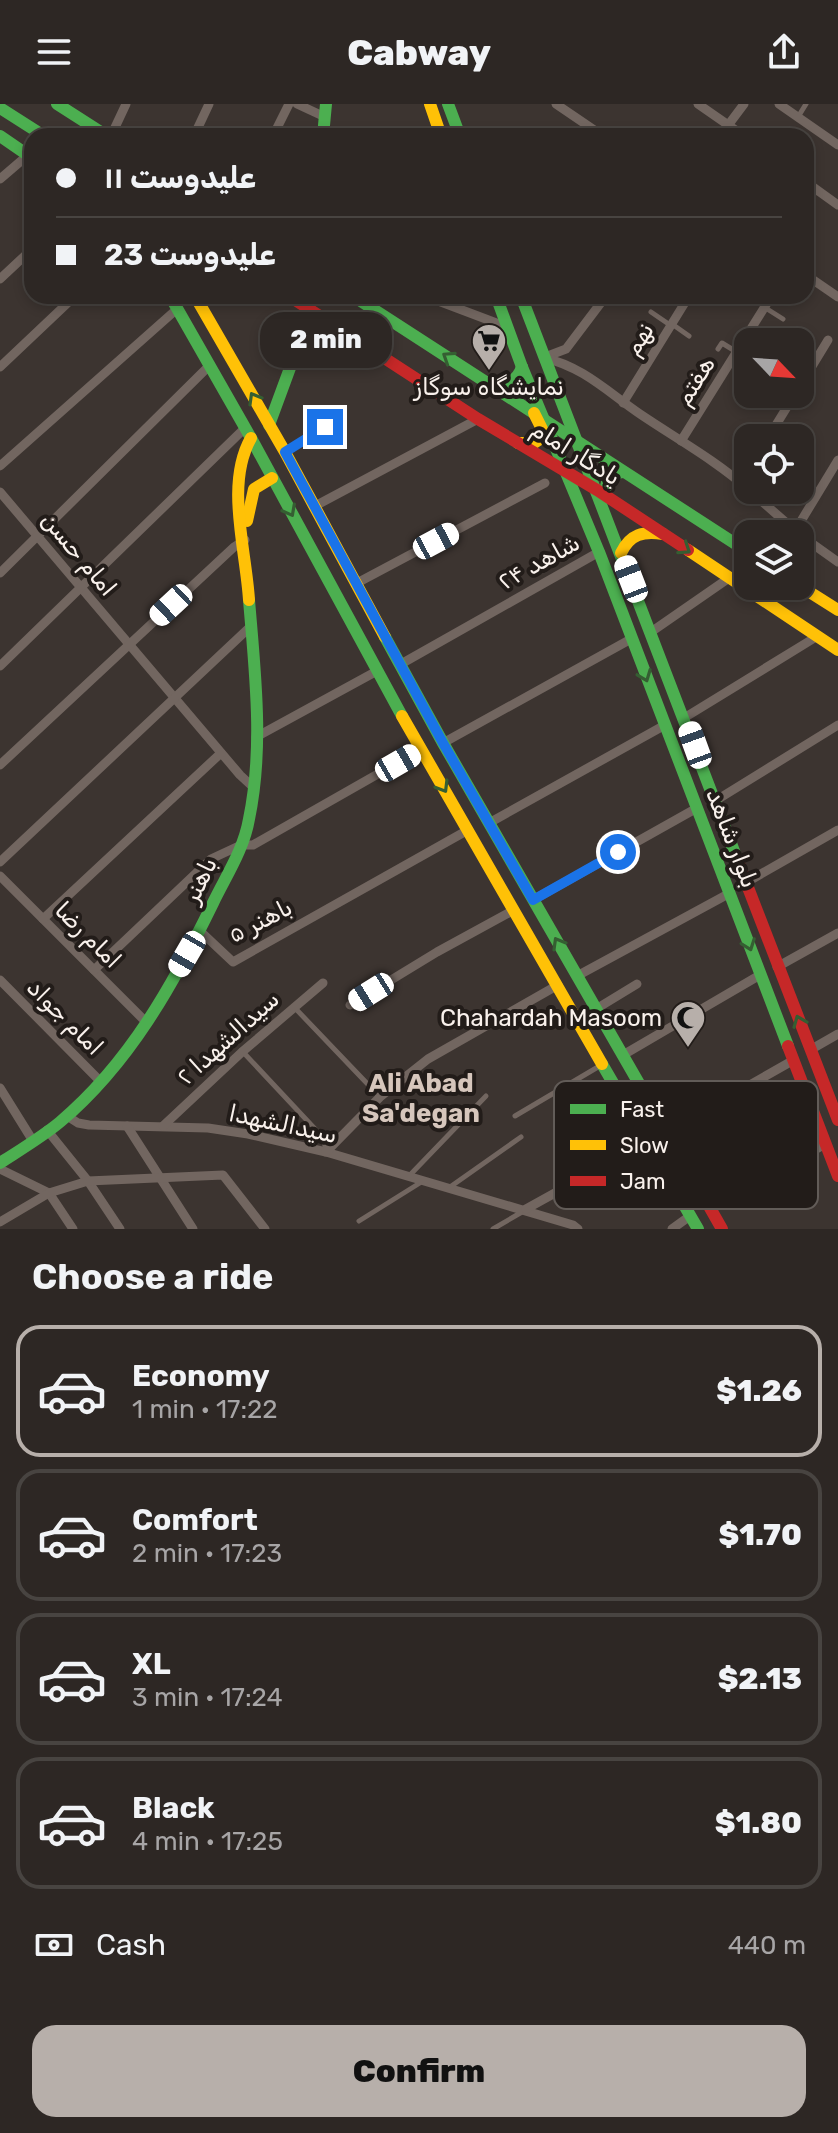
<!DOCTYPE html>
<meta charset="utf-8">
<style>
body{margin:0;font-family:Rubik,"Noto Sans Arabic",sans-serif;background:#393331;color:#f1f3f6;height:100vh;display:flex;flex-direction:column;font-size:30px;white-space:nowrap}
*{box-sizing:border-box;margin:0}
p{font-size:26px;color:#a7a5a6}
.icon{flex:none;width:44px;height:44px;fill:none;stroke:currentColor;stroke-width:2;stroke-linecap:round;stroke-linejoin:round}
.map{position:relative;height:1125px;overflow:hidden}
.side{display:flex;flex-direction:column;background:#2d2724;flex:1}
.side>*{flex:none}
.hud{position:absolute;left:24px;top:24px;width:790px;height:176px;border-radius:24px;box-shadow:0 4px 12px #0003,0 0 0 2px #484441;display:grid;align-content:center;height:176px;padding:0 32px;background:#2d2724}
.needle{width:52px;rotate:115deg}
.tools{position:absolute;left:734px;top:224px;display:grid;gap:16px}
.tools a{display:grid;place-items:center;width:80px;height:80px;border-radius:16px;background:#2d2724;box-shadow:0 4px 12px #0003,0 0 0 2px #484441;font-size:40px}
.end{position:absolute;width:36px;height:36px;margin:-18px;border:10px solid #1a73e8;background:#fff;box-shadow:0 0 0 4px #fff}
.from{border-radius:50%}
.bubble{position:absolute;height:56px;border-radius:24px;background:#2d2724;box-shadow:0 4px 12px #0003,0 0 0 2px #484441;font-size:26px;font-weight:800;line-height:56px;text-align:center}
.car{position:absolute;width:24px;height:48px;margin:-24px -12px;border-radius:10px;box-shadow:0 0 6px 2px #0007;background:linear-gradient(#fff 24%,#345 0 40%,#fff 0 76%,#345 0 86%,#fff 0)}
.hud b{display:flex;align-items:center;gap:28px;height:76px;font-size:30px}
.hud b+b{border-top:2px solid #484441}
.hud i{width:20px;height:20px;background:#f1f3f6}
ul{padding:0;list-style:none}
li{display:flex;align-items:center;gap:24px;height:132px;margin:0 16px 12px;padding:0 16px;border:4px solid #484441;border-radius:24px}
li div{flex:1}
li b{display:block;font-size:30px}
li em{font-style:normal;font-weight:800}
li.active{border-color:#b7afaa}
li>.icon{width:72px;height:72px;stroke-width:1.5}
h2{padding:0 32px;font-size:36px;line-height:96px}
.pay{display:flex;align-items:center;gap:20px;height:88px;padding:0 32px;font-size:30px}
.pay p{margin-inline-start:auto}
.action{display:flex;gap:16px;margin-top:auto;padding:16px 32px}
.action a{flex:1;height:92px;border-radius:24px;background:#b7afaa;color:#111;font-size:32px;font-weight:800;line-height:92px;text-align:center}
header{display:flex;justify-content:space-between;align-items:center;height:104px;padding:0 32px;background:#2d2724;font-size:36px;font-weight:800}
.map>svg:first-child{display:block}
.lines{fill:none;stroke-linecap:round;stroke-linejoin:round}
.lane{stroke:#726660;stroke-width:5}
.street{stroke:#726660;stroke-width:9}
.fast{stroke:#4caf50;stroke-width:12}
.slow{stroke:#ffc107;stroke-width:12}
.jam{stroke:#c62828;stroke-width:12}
.oneway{stroke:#355e32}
.route{stroke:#1a73e8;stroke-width:10}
.labels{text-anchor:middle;stroke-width:8;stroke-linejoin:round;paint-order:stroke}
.street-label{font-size:24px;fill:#f9f1ec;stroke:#221c19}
.poi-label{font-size:24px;fill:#f9f1ec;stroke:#221c19}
.neighbourhood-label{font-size:26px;font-weight:bold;fill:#d6c6bc;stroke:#221c19}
.key{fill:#221c19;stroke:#625c58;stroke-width:2}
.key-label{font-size:22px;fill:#f9f1ec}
</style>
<header><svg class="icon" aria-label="menu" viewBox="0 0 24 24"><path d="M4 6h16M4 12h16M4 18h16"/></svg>Cabway<svg class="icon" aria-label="share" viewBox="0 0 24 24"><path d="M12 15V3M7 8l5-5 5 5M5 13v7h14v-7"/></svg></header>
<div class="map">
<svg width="838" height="1125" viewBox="0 0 838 1125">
<rect width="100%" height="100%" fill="#3c3430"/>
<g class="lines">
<g class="lane">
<polyline points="798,13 806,0"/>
<polyline points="808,99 816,87"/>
<polyline points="764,203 783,215"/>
<polyline points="651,208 670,221"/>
<polyline points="672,220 689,232"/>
<polyline points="718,245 722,239 735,247"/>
<polyline points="285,348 325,323"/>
<polyline points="294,903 380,993"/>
<polyline points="243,948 316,1026 324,1037 326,1047"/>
<polyline points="515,1012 603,960"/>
<polyline points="409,1072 486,992"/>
<polyline points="450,1083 521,1033"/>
<polyline points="359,1117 423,1077"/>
<polyline points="493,1125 522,1108"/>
</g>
<g class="street">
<polyline points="297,0 325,13"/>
<polyline points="556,0 603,32"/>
<polyline points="698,0 744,32"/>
<polyline points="779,0 838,41"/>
<polyline points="111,32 126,0"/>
<polyline points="194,32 209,0"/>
<polyline points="273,32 289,0"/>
<polyline points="720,32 744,0"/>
<polyline points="0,75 28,51"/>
<polyline points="806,78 838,101"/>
<polyline points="806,171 838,193"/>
<polyline points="0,175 32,145"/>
<polyline points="425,192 507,223"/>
<polyline points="545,253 566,245 606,192"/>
<path d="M544,254C582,262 609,289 640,310C677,335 715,356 748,385"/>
<polyline points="0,263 75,192"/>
<polyline points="800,282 828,236"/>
<polyline points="623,299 689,192"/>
<polyline points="768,334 795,290"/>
<polyline points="681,337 769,196"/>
<polyline points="0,362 177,205"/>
<polyline points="749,386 799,430"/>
<polyline points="0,388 240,671 253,683"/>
<polyline points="315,402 478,315"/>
<polyline points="795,427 838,356"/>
<polyline points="800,431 838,458"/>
<polyline points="0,469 210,261"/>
<polyline points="357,479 545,379"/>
<polyline points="651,528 729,474"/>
<polyline points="401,560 599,448"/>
<polyline points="0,562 245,324"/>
<polyline points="684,614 816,533"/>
<polyline points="256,633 377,567"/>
<polyline points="443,639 631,535"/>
<polyline points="0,661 234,443 245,436"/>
<polyline points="715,697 838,621"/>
<polyline points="489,719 665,621"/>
<polyline points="0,758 250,523"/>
<polyline points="0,772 147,919"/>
<polyline points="747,778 838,726"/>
<polyline points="533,796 697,704"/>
<polyline points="43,815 221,649"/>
<polyline points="200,827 233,858 468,726"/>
<polyline points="777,863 838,829"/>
<polyline points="94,866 211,755 241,741 253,741 420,646"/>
<polyline points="577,872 730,789"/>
<polyline points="0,876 101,978"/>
<polyline points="350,901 437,848 514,806"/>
<polyline points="596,905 637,880"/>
<polyline points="810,946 838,930"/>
<polyline points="623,951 760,871"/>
<polyline points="0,984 33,1037"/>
<polyline points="67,1012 78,1019 89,1021 208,1024 248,1030 326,1048 573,1121 578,1125"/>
<polyline points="127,1022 193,1125"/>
<polyline points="163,1022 242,948 323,879"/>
<polyline points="47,1026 88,1077 120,1125"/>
<polyline points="667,1028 792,957"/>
<polyline points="326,1048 380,993 428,955 558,881"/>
<polyline points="0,1065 49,1089"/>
<polyline points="49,1089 73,1125"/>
<polyline points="526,1105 647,1038"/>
<polyline points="711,1105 825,1040"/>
<polyline points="0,1118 49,1089 88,1077 223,1071 265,1125"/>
<polyline points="672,1125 690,1112"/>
</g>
<g class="fast">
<polyline points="57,0 107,32"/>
<polyline points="448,0 460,32"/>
<polyline points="0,4 44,32"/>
<polyline points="0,32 32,54"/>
<polyline points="323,32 326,0"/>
<polyline points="170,192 251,334 402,612"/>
<polyline points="353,192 748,448"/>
<polyline points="496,192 522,263 599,448 788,942"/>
<polyline points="521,192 737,755"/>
<path d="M492,281C506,281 517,278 522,263"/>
<polyline points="269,321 311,207"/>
<path d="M604,391C607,377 607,370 623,368"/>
<polyline points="385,533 443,639 652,1002"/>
<polyline points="602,960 698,1125"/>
<path d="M0,1059C20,1046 42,1033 60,1018C130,959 174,879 213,799C226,772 244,745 249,715C264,643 255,569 249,496"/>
</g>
<g class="slow">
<polyline points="430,0 441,32"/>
<polyline points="195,192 285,348 385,533"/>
<polyline points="518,339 534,339 540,335 542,325 534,309"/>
<polyline points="247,417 254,385 272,374"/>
<polyline points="688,446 838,546"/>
<path d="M621,449C630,430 643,427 663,430"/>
<polyline points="800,482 838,506"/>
<path d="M249,496C246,445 225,380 251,334"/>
<polyline points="402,612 602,960"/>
</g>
<g class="jam">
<polyline points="289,192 478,315 597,386 688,446"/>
<polyline points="737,755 838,1016"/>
<polyline points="788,942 838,1072"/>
<polyline points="652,1002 722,1125"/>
</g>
</g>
<defs><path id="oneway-chevron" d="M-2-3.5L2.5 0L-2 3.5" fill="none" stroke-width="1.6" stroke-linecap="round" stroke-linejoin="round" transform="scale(2)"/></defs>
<g class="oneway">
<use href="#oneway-chevron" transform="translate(448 253) rotate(-147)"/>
<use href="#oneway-chevron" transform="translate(254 294) rotate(-120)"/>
<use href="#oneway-chevron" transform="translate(290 407) rotate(62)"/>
<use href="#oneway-chevron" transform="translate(685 445) rotate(34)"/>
<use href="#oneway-chevron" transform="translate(645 572) rotate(69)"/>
<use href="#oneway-chevron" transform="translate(443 683) rotate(59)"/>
<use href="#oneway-chevron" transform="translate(558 839) rotate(-120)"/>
<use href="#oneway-chevron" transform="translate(749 841) rotate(70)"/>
<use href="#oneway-chevron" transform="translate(799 917) rotate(-112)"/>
</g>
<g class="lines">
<polyline class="route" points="325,323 285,348 443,639 533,796 618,748"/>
</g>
<defs>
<symbol id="supermarket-pin" viewBox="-11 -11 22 30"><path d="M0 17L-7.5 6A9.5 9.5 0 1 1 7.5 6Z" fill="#b7afaa" stroke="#221c19"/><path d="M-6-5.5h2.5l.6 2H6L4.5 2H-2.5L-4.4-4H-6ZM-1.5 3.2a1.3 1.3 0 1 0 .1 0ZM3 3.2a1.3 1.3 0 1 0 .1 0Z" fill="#111"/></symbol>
<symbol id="mosque-pin" viewBox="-11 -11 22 30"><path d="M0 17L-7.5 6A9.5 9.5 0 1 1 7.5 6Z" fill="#b7afaa" stroke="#221c19"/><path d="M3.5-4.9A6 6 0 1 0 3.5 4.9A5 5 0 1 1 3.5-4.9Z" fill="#111"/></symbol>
</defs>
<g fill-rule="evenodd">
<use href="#supermarket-pin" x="469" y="217" width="40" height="54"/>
<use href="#mosque-pin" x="668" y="894" width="40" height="54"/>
</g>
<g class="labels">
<g class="street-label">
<text transform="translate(639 235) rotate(-58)" y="8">نهم</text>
<text transform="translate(695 277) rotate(-58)" y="8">هفتم</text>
<text transform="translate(576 349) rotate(32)" y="8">یادگار امام</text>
<text transform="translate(79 450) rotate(50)" y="8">امام حسن</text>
<text transform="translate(539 458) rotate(-29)" y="8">شاهد ۲۴</text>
<text transform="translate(732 734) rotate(69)" y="8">بلوار شاهد</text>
<text transform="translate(200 776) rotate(-64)" y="8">باهنر</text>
<text transform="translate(260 817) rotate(-27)" y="8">باهنر ۵</text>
<text transform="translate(88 831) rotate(45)" y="8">امام رضا</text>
<text transform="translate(65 913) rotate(45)" y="8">امام جواد</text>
<text transform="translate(228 934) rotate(-42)" y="8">سیدالشهدا ۲</text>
<text transform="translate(283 1020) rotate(12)" y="8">سیدالشهدا</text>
</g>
<g class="poi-label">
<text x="489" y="291">نمایشگاه سوگاز</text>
<text x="662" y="922" text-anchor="end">Chahardah Masoom</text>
</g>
<g class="neighbourhood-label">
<text x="421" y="988">Ali Abad<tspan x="421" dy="30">Sa'degan</tspan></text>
</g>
</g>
<rect x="554" y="977" width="264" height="128" rx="12" class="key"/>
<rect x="570" y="1000" width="36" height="10" fill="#4caf50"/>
<rect x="570" y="1036" width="36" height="10" fill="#ffc107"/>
<rect x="570" y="1072" width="36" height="10" fill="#c62828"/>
<g class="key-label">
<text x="620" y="1013">Fast</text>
<text x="620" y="1049">Slow</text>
<text x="620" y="1085">Jam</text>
</g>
</svg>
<div class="tools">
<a><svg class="needle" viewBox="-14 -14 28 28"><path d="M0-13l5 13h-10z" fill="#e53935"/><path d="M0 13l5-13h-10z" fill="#a7a5a6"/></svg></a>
<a><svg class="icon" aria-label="locate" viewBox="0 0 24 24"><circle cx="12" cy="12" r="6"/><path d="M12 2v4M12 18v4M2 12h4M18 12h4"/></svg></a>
<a><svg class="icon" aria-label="layers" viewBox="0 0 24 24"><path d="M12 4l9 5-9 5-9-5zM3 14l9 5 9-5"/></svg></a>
</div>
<i class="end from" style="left:618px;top:748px"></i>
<i class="end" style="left:325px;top:323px"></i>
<div class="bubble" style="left:260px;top:208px;width:132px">2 min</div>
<i class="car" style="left:436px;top:437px;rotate:62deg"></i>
<i class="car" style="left:631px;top:475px;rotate:339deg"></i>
<i class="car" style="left:171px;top:501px;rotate:227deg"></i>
<i class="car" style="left:695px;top:641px;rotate:340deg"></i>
<i class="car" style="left:398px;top:659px;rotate:60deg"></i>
<i class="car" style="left:187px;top:850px;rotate:210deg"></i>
<i class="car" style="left:371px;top:888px;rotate:238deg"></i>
<div class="hud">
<b><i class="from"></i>علیدوست ۱۱</b>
<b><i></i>علیدوست 23</b>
</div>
</div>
<section class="side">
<h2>Choose a ride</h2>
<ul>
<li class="active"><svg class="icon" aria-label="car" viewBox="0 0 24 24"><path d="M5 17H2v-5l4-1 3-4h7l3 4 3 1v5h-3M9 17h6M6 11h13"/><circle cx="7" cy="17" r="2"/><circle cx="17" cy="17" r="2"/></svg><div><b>Economy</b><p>1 min · 17:22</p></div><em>$1.26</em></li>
<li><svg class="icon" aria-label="car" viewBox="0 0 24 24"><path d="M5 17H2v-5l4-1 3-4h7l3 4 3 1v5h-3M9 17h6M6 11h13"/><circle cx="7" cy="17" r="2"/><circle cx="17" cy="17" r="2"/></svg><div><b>Comfort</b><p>2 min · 17:23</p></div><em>$1.70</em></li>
<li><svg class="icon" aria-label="car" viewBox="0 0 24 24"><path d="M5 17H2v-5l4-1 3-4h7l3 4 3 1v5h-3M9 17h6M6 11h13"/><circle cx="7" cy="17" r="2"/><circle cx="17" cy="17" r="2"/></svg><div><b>XL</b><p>3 min · 17:24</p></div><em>$2.13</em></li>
<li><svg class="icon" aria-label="car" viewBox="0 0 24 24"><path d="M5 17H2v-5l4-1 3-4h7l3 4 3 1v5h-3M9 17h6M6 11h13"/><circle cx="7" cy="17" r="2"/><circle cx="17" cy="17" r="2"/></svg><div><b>Black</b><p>4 min · 17:25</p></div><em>$1.80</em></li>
</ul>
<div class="pay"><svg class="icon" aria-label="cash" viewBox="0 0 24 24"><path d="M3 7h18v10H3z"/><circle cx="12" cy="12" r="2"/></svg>Cash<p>440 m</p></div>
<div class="action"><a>Confirm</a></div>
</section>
